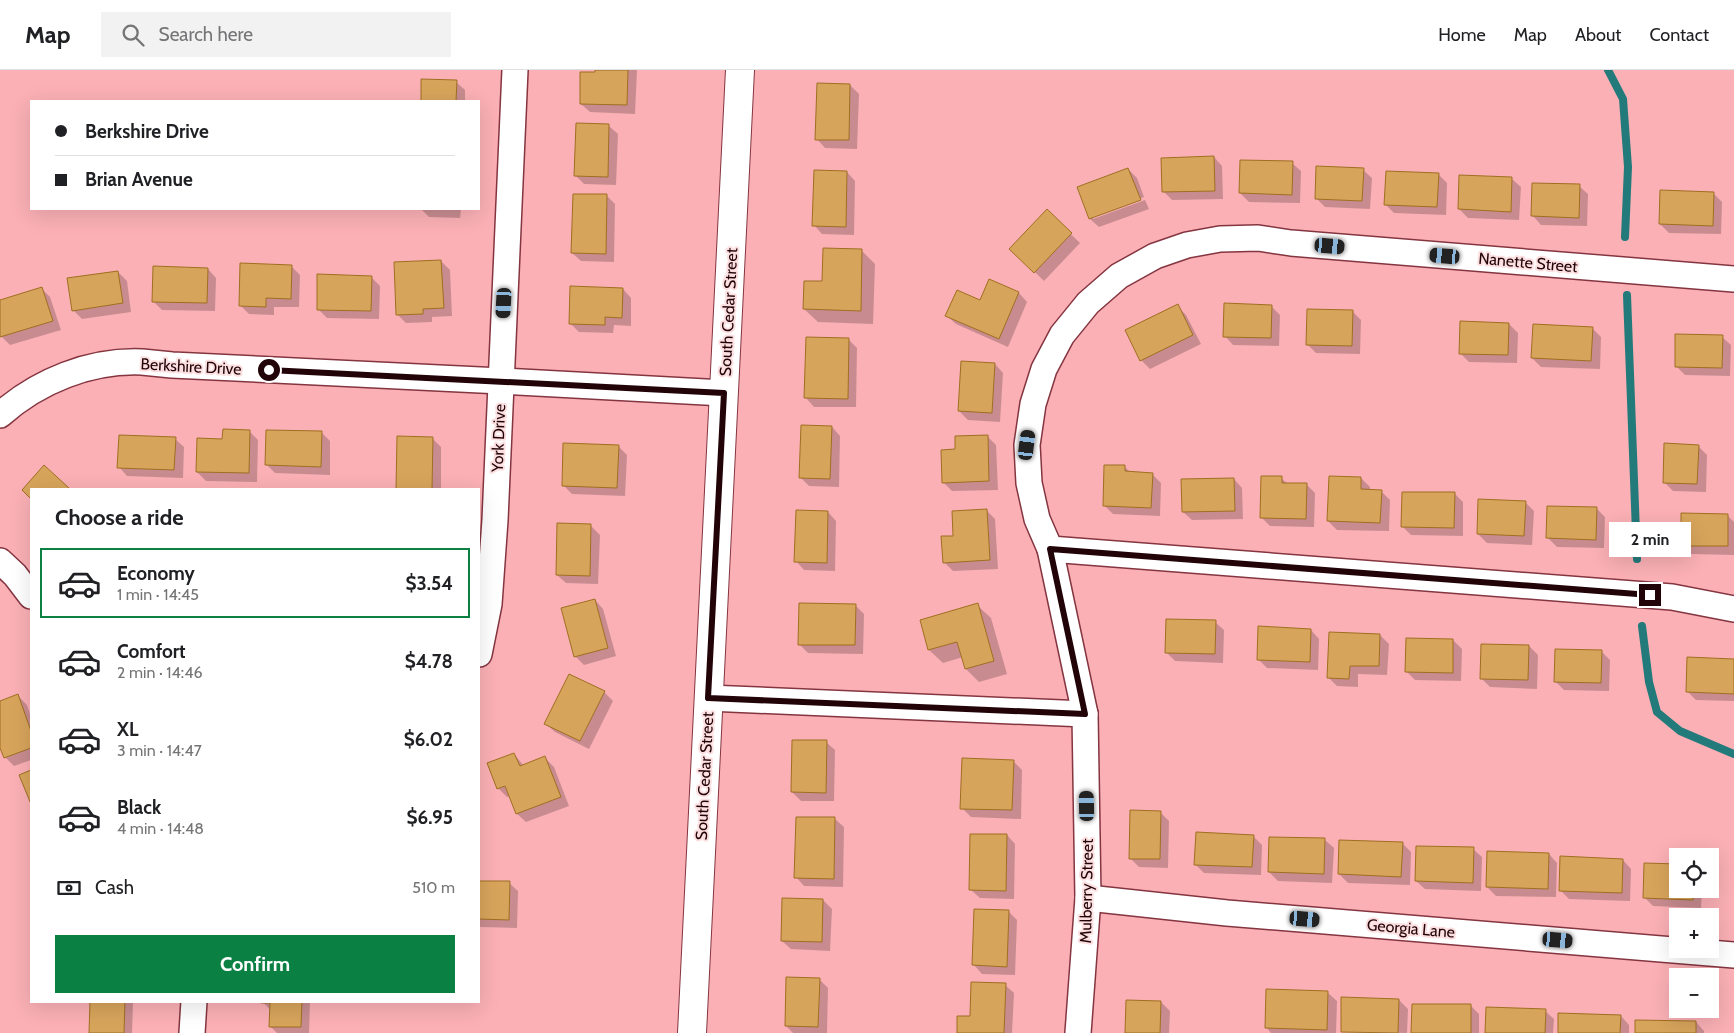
<!DOCTYPE html>
<meta charset="utf-8">
<style>
body{margin:0;font-family:Cabin,sans-serif;background:#f2f2f2;color:#202124;height:100vh;display:flex;flex-direction:column;font-size:19px;white-space:nowrap}
*{box-sizing:border-box;margin:0}
p{font-size:16px;color:#757577}
.icon{flex:none;width:28px;height:28px;fill:none;stroke:currentColor;stroke-width:2;stroke-linecap:round;stroke-linejoin:round}
.map{position:relative;flex:1;overflow:hidden}
.panel{position:absolute;left:30px;top:418px;width:450px;height:515px;display:flex;flex-direction:column;background:#fff;border-radius:0px;box-shadow:0 5px 20px #0002}
.panel>*{flex:none}
.top-card{position:absolute;left:30px;top:30px;width:450px;height:110px;border-radius:0px;box-shadow:0 5px 20px #0002;display:grid;align-content:center;height:110px;padding:0 25px;background:#fff}
.fabs{position:absolute;left:1669px;top:778px;display:grid;gap:10px}
.fabs a{display:grid;place-items:center;width:50px;height:50px;border-radius:0px;background:#fff;box-shadow:0 5px 20px #0002;font-size:25px}
.end{position:absolute;width:22px;height:22px;margin:-11px;border:6px solid #220408;background:#fff;box-shadow:0 0 0 2px #fff}
.from{border-radius:50%}
.bubble{position:absolute;height:35px;border-radius:0px;background:#fff;box-shadow:0 5px 20px #0002;font-size:16px;font-weight:700;line-height:35px;text-align:center}
.car{position:absolute;width:15px;height:30px;margin:-15px -8px;border-radius:6px;box-shadow:0 0 4px 1px #0007;background:linear-gradient(#222 24%,#8ab4d8 0 40%,#222 0 76%,#8ab4d8 0 86%,#222 0)}
.top-card b{display:flex;align-items:center;gap:18px;height:48px;font-size:19px}
.top-card b+b{border-top:1px solid #e0e0e0}
.top-card i{width:12px;height:12px;background:#202124}
ul{padding:0;list-style:none}
li{display:flex;align-items:center;gap:15px;height:70px;margin:0 10px 8px;padding:0 15px;border:2px solid transparent;border-radius:0px}
li div{flex:1}
li b{display:block;font-size:19px}
li em{font-style:normal;font-weight:700}
li.current{border-color:#0b8043}
li>.icon{width:45px;height:45px;stroke-width:1.5}
h2{padding:0 25px;font-size:22px;line-height:60px}
.pay{display:flex;align-items:center;gap:12px;height:55px;padding:0 25px;font-size:19px}
.pay p{margin-inline-start:auto}
.button{display:flex;gap:10px;margin-top:auto;padding:10px 25px}
.button a{flex:1;height:58px;border-radius:0px;background:#0b8043;color:#fff;font-size:20px;font-weight:700;line-height:58px;text-align:center}
header{display:flex;align-items:center;gap:30px;box-sizing:border-box;height:70px;padding:0 25px;background:#fff;border-bottom:1px solid #e0e0e0}
header strong{font-size:24px}
nav{display:flex;gap:28px;margin-inline-start:auto;font-size:18px}
.search{width:350px;height:45px;background:#f2f2f2;display:flex;align-items:center;gap:12px;box-sizing:border-box;padding:0 18px;border-radius:0px;color:#757577;font-size:19px}
.map>svg:first-child{display:block}
.shadow{fill:#0003}
.lines{fill:none;stroke-linecap:round;stroke-linejoin:round}
.stream{stroke:#237a7b;stroke-width:8}
.building{fill:#d7a45b;stroke:#9f6f21}
.street-casing{stroke:#843540;stroke-width:28}
.secondary-casing{stroke:#843540;stroke-width:30}
.street{stroke:#fff;stroke-width:25}
.secondary{stroke:#fff;stroke-width:28}
.route{stroke:#220408;stroke-width:6}
.labels{text-anchor:middle;stroke-width:4;stroke-linejoin:round;paint-order:stroke}
.street-label{font-size:16px;fill:#220408;stroke:#fcdfe0}
</style>
<header>
<strong>Map</strong>
<div class="search"><svg class="icon" aria-label="search" viewBox="0 0 24 24"><circle cx="10" cy="10" r="6"/><path d="M15 15l6 6"/></svg>Search here</div>
<nav><a>Home</a><a>Map</a><a>About</a><a>Contact</a></nav>
</header>
<div class="map">
<svg width="1734" height="963" viewBox="0 0 1734 963">
<rect width="100%" height="100%" fill="#fab0b5"/>
<g class="shadow">
<polygon points="597,0 637,0 635,44 590,42 581,34 596,3"/>
<polygon points="422,10 456,12 465,20 465,31 422,31"/>
<polygon points="850,15 859,24 857,79 825,78 817,69"/>
<polygon points="609,56 618,64 616,115 584,114 576,106"/>
<polygon points="1214,87 1222,96 1223,129 1172,130 1163,121"/>
<polygon points="1292,93 1301,101 1300,133 1249,132 1240,123"/>
<polygon points="1128,99 1137,108 1144,127 1093,147 1093,149 1145,130 1149,139 1099,157 1090,149 1079,118"/>
<polygon points="1363,100 1372,108 1370,139 1325,137 1316,128"/>
<polygon points="847,102 855,111 854,165 822,164 814,155"/>
<polygon points="1438,104 1447,113 1446,145 1394,143 1385,134"/>
<polygon points="1512,109 1521,117 1519,150 1468,148 1459,139"/>
<polygon points="1579,116 1588,124 1587,156 1541,155 1533,146"/>
<polygon points="1713,123 1722,132 1721,164 1669,163 1660,154"/>
<polygon points="607,126 615,134 614,192 581,191 572,183"/>
<polygon points="421,139 461,139 460,148 429,147"/>
<polygon points="1047,141 1080,173 1044,211 1011,179"/>
<polygon points="862,181 875,194 873,254 818,252 804,239 823,213"/>
<polygon points="441,191 450,200 452,246 432,247 432,252 406,253 397,244"/>
<polygon points="292,197 300,205 299,237 274,237 274,245 249,244 240,235"/>
<polygon points="208,199 216,208 215,241 162,240 154,232"/>
<polygon points="118,202 127,211 131,242 82,249 73,240"/>
<polygon points="371,207 380,216 379,249 327,248 318,239"/>
<polygon points="990,211 1019,223 1027,232 1008,277 956,254 947,246 980,232"/>
<polygon points="42,219 50,227 61,260 10,275 1,266 0,262 0,231"/>
<polygon points="623,219 631,228 631,256 614,255 613,263 579,262 570,253"/>
<polygon points="1177,236 1186,245 1201,274 1150,299 1141,290 1127,261"/>
<polygon points="1271,236 1280,245 1279,276 1233,275 1225,266"/>
<polygon points="1352,241 1361,250 1360,284 1316,283 1307,274"/>
<polygon points="1509,254 1518,263 1517,293 1469,292 1460,283"/>
<polygon points="1592,258 1601,267 1600,299 1541,297 1532,288"/>
<polygon points="1722,267 1731,275 1730,306 1685,305 1676,296"/>
<polygon points="848,269 857,278 856,337 814,337 806,328"/>
<polygon points="995,294 1003,303 1000,352 968,350 959,341"/>
<polygon points="832,357 840,366 839,417 809,416 800,407"/>
<polygon points="250,362 258,370 257,412 206,411 197,402 223,370"/>
<polygon points="321,362 330,371 330,405 275,403 266,394"/>
<polygon points="987,366 996,375 998,420 952,421 943,412 957,380"/>
<polygon points="432,368 441,377 441,419 397,419"/>
<polygon points="175,369 184,377 183,408 127,406 119,397"/>
<polygon points="618,376 627,385 625,426 572,424 563,415"/>
<polygon points="1698,376 1707,385 1706,422 1673,421 1664,412"/>
<polygon points="1124,396 1131,403 1152,404 1161,413 1160,446 1113,444 1104,435"/>
<polygon points="1281,408 1288,414 1307,415 1315,423 1314,457 1270,456 1261,447"/>
<polygon points="1361,408 1370,417 1370,420 1381,421 1390,430 1389,461 1337,460 1328,451"/>
<polygon points="1234,409 1242,418 1243,449 1192,450 1183,442"/>
<polygon points="1455,424 1463,432 1463,466 1411,465 1402,456"/>
<polygon points="1525,432 1534,441 1532,475 1487,473 1478,464"/>
<polygon points="1596,438 1605,447 1604,478 1557,477 1548,468"/>
<polygon points="987,441 995,449 998,499 953,501 944,492 955,467"/>
<polygon points="828,442 836,451 835,501 804,500 796,491"/>
<polygon points="1727,445 1734,452 1734,485 1691,484 1682,475"/>
<polygon points="591,456 600,465 598,514 566,513 557,505"/>
<polygon points="595,530 603,539 616,586 584,595 575,586"/>
<polygon points="855,535 864,544 863,584 808,583 799,574"/>
<polygon points="977,535 991,548 1007,604 979,612 966,599 963,587 943,593 929,580 921,551"/>
<polygon points="1215,552 1224,560 1223,593 1175,591 1166,582"/>
<polygon points="1311,560 1319,569 1318,600 1267,598 1258,589"/>
<polygon points="1380,565 1389,574 1387,605 1358,604 1358,617 1337,616 1328,607"/>
<polygon points="1453,570 1462,579 1461,611 1415,610 1406,601"/>
<polygon points="1529,576 1538,585 1537,619 1490,617 1481,608"/>
<polygon points="1601,581 1610,590 1609,621 1564,620 1555,611"/>
<polygon points="1734,591 1734,631 1696,630 1687,621"/>
<polygon points="604,622 613,631 589,679 555,662 546,654"/>
<polygon points="18,626 27,635 31,647 31,690 14,696 5,687 0,674 0,632"/>
<polygon points="826,672 835,680 834,731 801,731 792,722"/>
<polygon points="514,684 524,696 545,688 554,697 569,736 526,752 517,744 510,726 507,727 498,718"/>
<polygon points="1013,691 1022,700 1021,749 971,747 962,738"/>
<polygon points="1160,742 1169,751 1168,798 1139,797 1130,788"/>
<polygon points="835,749 844,757 843,817 804,816 796,807"/>
<polygon points="1007,765 1015,774 1014,829 980,828 971,820"/>
<polygon points="1253,766 1262,775 1261,805 1204,803 1196,795"/>
<polygon points="1325,770 1334,778 1332,813 1278,811 1269,802"/>
<polygon points="1402,773 1411,782 1410,815 1348,813 1339,804"/>
<polygon points="1473,779 1482,787 1481,821 1425,819 1416,811"/>
<polygon points="1549,784 1557,793 1556,827 1496,826 1487,817"/>
<polygon points="1623,790 1631,799 1630,831 1569,829 1560,820"/>
<polygon points="479,812 509,813 518,821 517,858 479,857"/>
<polygon points="1678,819 1702,819 1701,838 1653,836 1644,827"/>
<polygon points="823,830 832,839 830,881 791,879 782,871"/>
<polygon points="1008,841 1017,850 1015,905 982,904 974,895"/>
<polygon points="819,909 828,918 827,963 793,963 786,956"/>
<polygon points="1005,915 1014,923 1012,963 958,963 971,948"/>
<polygon points="1328,923 1337,931 1336,963 1271,963 1266,957"/>
<polygon points="1399,930 1408,939 1407,963 1342,962"/>
<polygon points="92,931 132,931 133,933 132,963 91,963"/>
<polygon points="262,931 310,931 309,963 277,963 270,956 271,941"/>
<polygon points="1161,932 1170,941 1169,963 1126,963"/>
<polygon points="1471,936 1479,944 1479,963 1413,963"/>
<polygon points="1545,941 1554,949 1553,963 1487,963"/>
<polygon points="1621,946 1629,955 1629,963 1559,963"/>
<polygon points="1696,952 1704,961 1704,963 1636,963"/>
</g>
<g class="lines">
<g class="stream">
<polyline points="1608,0 1623,29 1628,97 1625,167"/>
<polyline points="1627,225 1637,489"/>
<polyline points="1642,556 1649,612 1657,642 1680,661 1734,684"/>
</g>
</g>
<g class="building">
<polygon points="595,0 628,0 627,35 580,34 580,2 595,2"/>
<polygon points="421,9 457,10 456,31 421,31"/>
<polygon points="817,13 850,14 849,70 815,70"/>
<polygon points="576,53 609,54 608,107 574,106"/>
<polygon points="1214,86 1215,121 1162,122 1161,88"/>
<polygon points="1240,90 1293,91 1292,125 1239,123"/>
<polygon points="1316,96 1364,98 1362,131 1315,129"/>
<polygon points="1128,98 1141,130 1089,149 1077,117"/>
<polygon points="814,100 847,101 846,157 812,156"/>
<polygon points="1386,101 1439,103 1437,137 1384,135"/>
<polygon points="1459,105 1512,107 1511,142 1458,139"/>
<polygon points="1532,113 1580,114 1579,148 1531,146"/>
<polygon points="1660,120 1714,122 1713,156 1659,154"/>
<polygon points="573,124 607,124 606,184 571,183"/>
<polygon points="1047,139 1072,163 1034,203 1009,179"/>
<polygon points="823,178 862,179 861,241 803,239 804,211 822,211"/>
<polygon points="441,190 444,238 423,239 423,244 396,245 394,192"/>
<polygon points="240,193 292,195 291,229 266,228 266,237 239,236"/>
<polygon points="153,196 208,198 207,233 152,232"/>
<polygon points="118,201 123,233 72,241 67,208"/>
<polygon points="317,204 372,206 371,241 317,240"/>
<polygon points="989,209 1019,222 999,269 945,246 957,220 980,230"/>
<polygon points="570,216 623,218 622,248 605,247 605,255 569,254"/>
<polygon points="42,217 53,251 0,267 0,230"/>
<polygon points="1224,233 1272,235 1271,268 1223,267"/>
<polygon points="1178,234 1193,265 1140,291 1125,260"/>
<polygon points="1307,239 1353,240 1352,276 1306,275"/>
<polygon points="1460,251 1509,253 1508,285 1459,284"/>
<polygon points="1533,254 1593,257 1591,291 1531,288"/>
<polygon points="1675,264 1723,265 1722,298 1675,297"/>
<polygon points="806,267 849,268 848,329 804,328"/>
<polygon points="961,291 995,293 992,343 958,341"/>
<polygon points="801,355 832,356 830,409 799,408"/>
<polygon points="223,359 250,360 249,403 196,402 197,368 222,369"/>
<polygon points="266,360 322,361 321,397 265,395"/>
<polygon points="119,365 176,367 174,400 117,398"/>
<polygon points="988,365 989,411 942,413 941,380 955,379 955,366"/>
<polygon points="397,366 433,367 432,419 396,419"/>
<polygon points="563,373 619,375 617,418 562,416"/>
<polygon points="1664,373 1699,375 1697,414 1663,413"/>
<polygon points="44,395 70,419 31,419 31,429 22,420"/>
<polygon points="1104,395 1125,395 1125,401 1153,403 1151,438 1103,436"/>
<polygon points="1261,406 1282,406 1282,413 1307,413 1306,449 1260,448"/>
<polygon points="1329,406 1361,407 1361,419 1382,420 1380,453 1327,451"/>
<polygon points="1234,408 1235,441 1182,442 1181,409"/>
<polygon points="1402,422 1455,422 1454,458 1401,457"/>
<polygon points="1478,429 1526,431 1524,466 1477,464"/>
<polygon points="1547,436 1597,437 1596,470 1546,468"/>
<polygon points="987,439 990,490 943,493 941,466 953,466 952,441"/>
<polygon points="796,440 828,441 827,493 794,492"/>
<polygon points="1681,443 1728,444 1728,476 1681,476"/>
<polygon points="557,453 591,454 590,506 556,505"/>
<polygon points="595,529 608,578 574,587 561,538"/>
<polygon points="799,533 856,534 855,575 798,575"/>
<polygon points="978,533 994,591 965,599 957,572 928,580 920,550"/>
<polygon points="1166,549 1216,550 1215,584 1165,583"/>
<polygon points="1258,556 1311,559 1310,592 1257,590"/>
<polygon points="1329,562 1380,564 1379,596 1350,596 1349,609 1327,608"/>
<polygon points="1406,568 1453,569 1453,603 1405,602"/>
<polygon points="1481,574 1529,575 1528,610 1480,609"/>
<polygon points="1555,579 1602,580 1601,613 1554,612"/>
<polygon points="1687,587 1734,589 1734,624 1686,622"/>
<polygon points="569,604 605,621 580,671 544,654"/>
<polygon points="18,624 31,661 31,678 4,688 0,678 0,631"/>
<polygon points="792,670 827,670 826,723 791,722"/>
<polygon points="514,683 520,696 545,686 561,727 516,744 505,716 497,719 487,693"/>
<polygon points="962,688 1014,690 1012,740 960,739"/>
<polygon points="31,700 31,734 19,705"/>
<polygon points="1130,740 1161,741 1160,789 1129,789"/>
<polygon points="796,747 835,747 834,809 794,808"/>
<polygon points="1196,762 1254,765 1252,797 1194,795"/>
<polygon points="970,764 1007,764 1006,821 969,820"/>
<polygon points="1269,767 1325,768 1324,804 1268,802"/>
<polygon points="1339,770 1403,772 1401,807 1338,804"/>
<polygon points="1416,776 1474,777 1473,813 1415,811"/>
<polygon points="1487,781 1549,783 1548,819 1486,817"/>
<polygon points="1560,786 1623,789 1622,823 1559,821"/>
<polygon points="1644,793 1678,794 1678,819 1693,819 1693,830 1643,828"/>
<polygon points="479,811 510,811 509,850 479,849"/>
<polygon points="782,828 823,829 822,872 781,871"/>
<polygon points="974,839 1009,840 1007,897 972,895"/>
<polygon points="786,907 820,908 818,957 785,956"/>
<polygon points="971,912 1006,913 1004,963 957,963 957,946 970,946"/>
<polygon points="1266,919 1328,921 1327,960 1265,958"/>
<polygon points="1341,927 1399,929 1398,963 1341,962"/>
<polygon points="1126,930 1161,931 1160,963 1125,963"/>
<polygon points="90,931 125,931 124,963 89,963"/>
<polygon points="261,931 302,931 301,957 269,957 270,933 261,933"/>
<polygon points="1412,934 1471,934 1471,963 1411,963"/>
<polygon points="1486,937 1546,939 1545,963 1485,963"/>
<polygon points="1558,943 1621,945 1620,963 1558,963"/>
<polygon points="1635,950 1696,951 1696,963 1635,963"/>
</g>
<g class="lines">
<defs>
<g id="street">
<path d="M0,345C38,311 90,290 142,292C152,293 162,294 172,295L501,311L724,323"/>
<polyline points="1050,479 1672,527 1734,539"/>
<polyline points="0,491 15,505 31,526"/>
<polyline points="479,584 489,534 495,450 515,0"/>
<polyline points="708,628 1085,644"/>
<polyline points="1088,828 1227,843 1734,885"/>
<polyline points="192,963 194,931"/>
<polyline points="1078,963 1088,828 1085,644 1050,479 1037,449 1029,413 1027,375 1033,334 1044,299 1062,265 1088,233 1119,206 1155,186 1187,175 1220,169 1258,168 1291,173 1734,209"/>
</g>
<polyline id="secondary" points="692,963 740,0"/>
</defs>
<use href="#street" class="street-casing"/>
<use href="#secondary" class="secondary-casing"/>
<use href="#street" class="street"/>
<use href="#secondary" class="secondary"/>
</g>
<g class="lines">
<polyline class="route" points="269,300 724,323 708,628 1085,644 1050,479 1650,525"/>
</g>
<g class="labels">
<g class="street-label">
<text transform="translate(1528 192) rotate(5)" y="6">Nanette Street</text>
<text transform="translate(728 242) rotate(-87)" y="6">South Cedar Street</text>
<text transform="translate(191 296) rotate(3)" y="6">Berkshire Drive</text>
<text transform="translate(498 368) rotate(-88)" y="6">York Drive</text>
<text transform="translate(704 706) rotate(-87)" y="6">South Cedar Street</text>
<text transform="translate(1086 821) rotate(-89)" y="6">Mulberry Street</text>
<text transform="translate(1411 858) rotate(5)" y="6">Georgia Lane</text>
</g>
</g>
</svg>
<div class="fabs">
<a><svg class="icon" aria-label="locate" viewBox="0 0 24 24"><circle cx="12" cy="12" r="6"/><path d="M12 2v4M12 18v4M2 12h4M18 12h4"/></svg></a>
<a>+</a>
<a>−</a>
</div>
<i class="end from" style="left:269px;top:300px"></i>
<i class="end" style="left:1650px;top:525px"></i>
<div class="bubble" style="left:1609px;top:452px;width:82px">2 min</div>
<i class="car" style="left:1330px;top:176px;rotate:95deg"></i>
<i class="car" style="left:1445px;top:186px;rotate:275deg"></i>
<i class="car" style="left:504px;top:233px;rotate:183deg"></i>
<i class="car" style="left:1027px;top:375px;rotate:7deg"></i>
<i class="car" style="left:1087px;top:736px;rotate:359deg"></i>
<i class="car" style="left:1305px;top:849px;rotate:95deg"></i>
<i class="car" style="left:1558px;top:870px;rotate:95deg"></i>
<div class="top-card">
<b><i class="from"></i>Berkshire Drive</b>
<b><i></i>Brian Avenue</b>
</div>
<section class="panel">
<h2>Choose a ride</h2>
<ul>
<li class="current"><svg class="icon" aria-label="car" viewBox="0 0 24 24"><path d="M5 17H2v-5l4-1 3-4h7l3 4 3 1v5h-3M9 17h6M6 11h13"/><circle cx="7" cy="17" r="2"/><circle cx="17" cy="17" r="2"/></svg><div><b>Economy</b><p>1 min · 14:45</p></div><em>$3.54</em></li>
<li><svg class="icon" aria-label="car" viewBox="0 0 24 24"><path d="M5 17H2v-5l4-1 3-4h7l3 4 3 1v5h-3M9 17h6M6 11h13"/><circle cx="7" cy="17" r="2"/><circle cx="17" cy="17" r="2"/></svg><div><b>Comfort</b><p>2 min · 14:46</p></div><em>$4.78</em></li>
<li><svg class="icon" aria-label="car" viewBox="0 0 24 24"><path d="M5 17H2v-5l4-1 3-4h7l3 4 3 1v5h-3M9 17h6M6 11h13"/><circle cx="7" cy="17" r="2"/><circle cx="17" cy="17" r="2"/></svg><div><b>XL</b><p>3 min · 14:47</p></div><em>$6.02</em></li>
<li><svg class="icon" aria-label="car" viewBox="0 0 24 24"><path d="M5 17H2v-5l4-1 3-4h7l3 4 3 1v5h-3M9 17h6M6 11h13"/><circle cx="7" cy="17" r="2"/><circle cx="17" cy="17" r="2"/></svg><div><b>Black</b><p>4 min · 14:48</p></div><em>$6.95</em></li>
</ul>
<div class="pay"><svg class="icon" aria-label="cash" viewBox="0 0 24 24"><path d="M3 7h18v10H3z"/><circle cx="12" cy="12" r="2"/></svg>Cash<p>510 m</p></div>
<div class="button"><a>Confirm</a></div>
</section>
</div>
